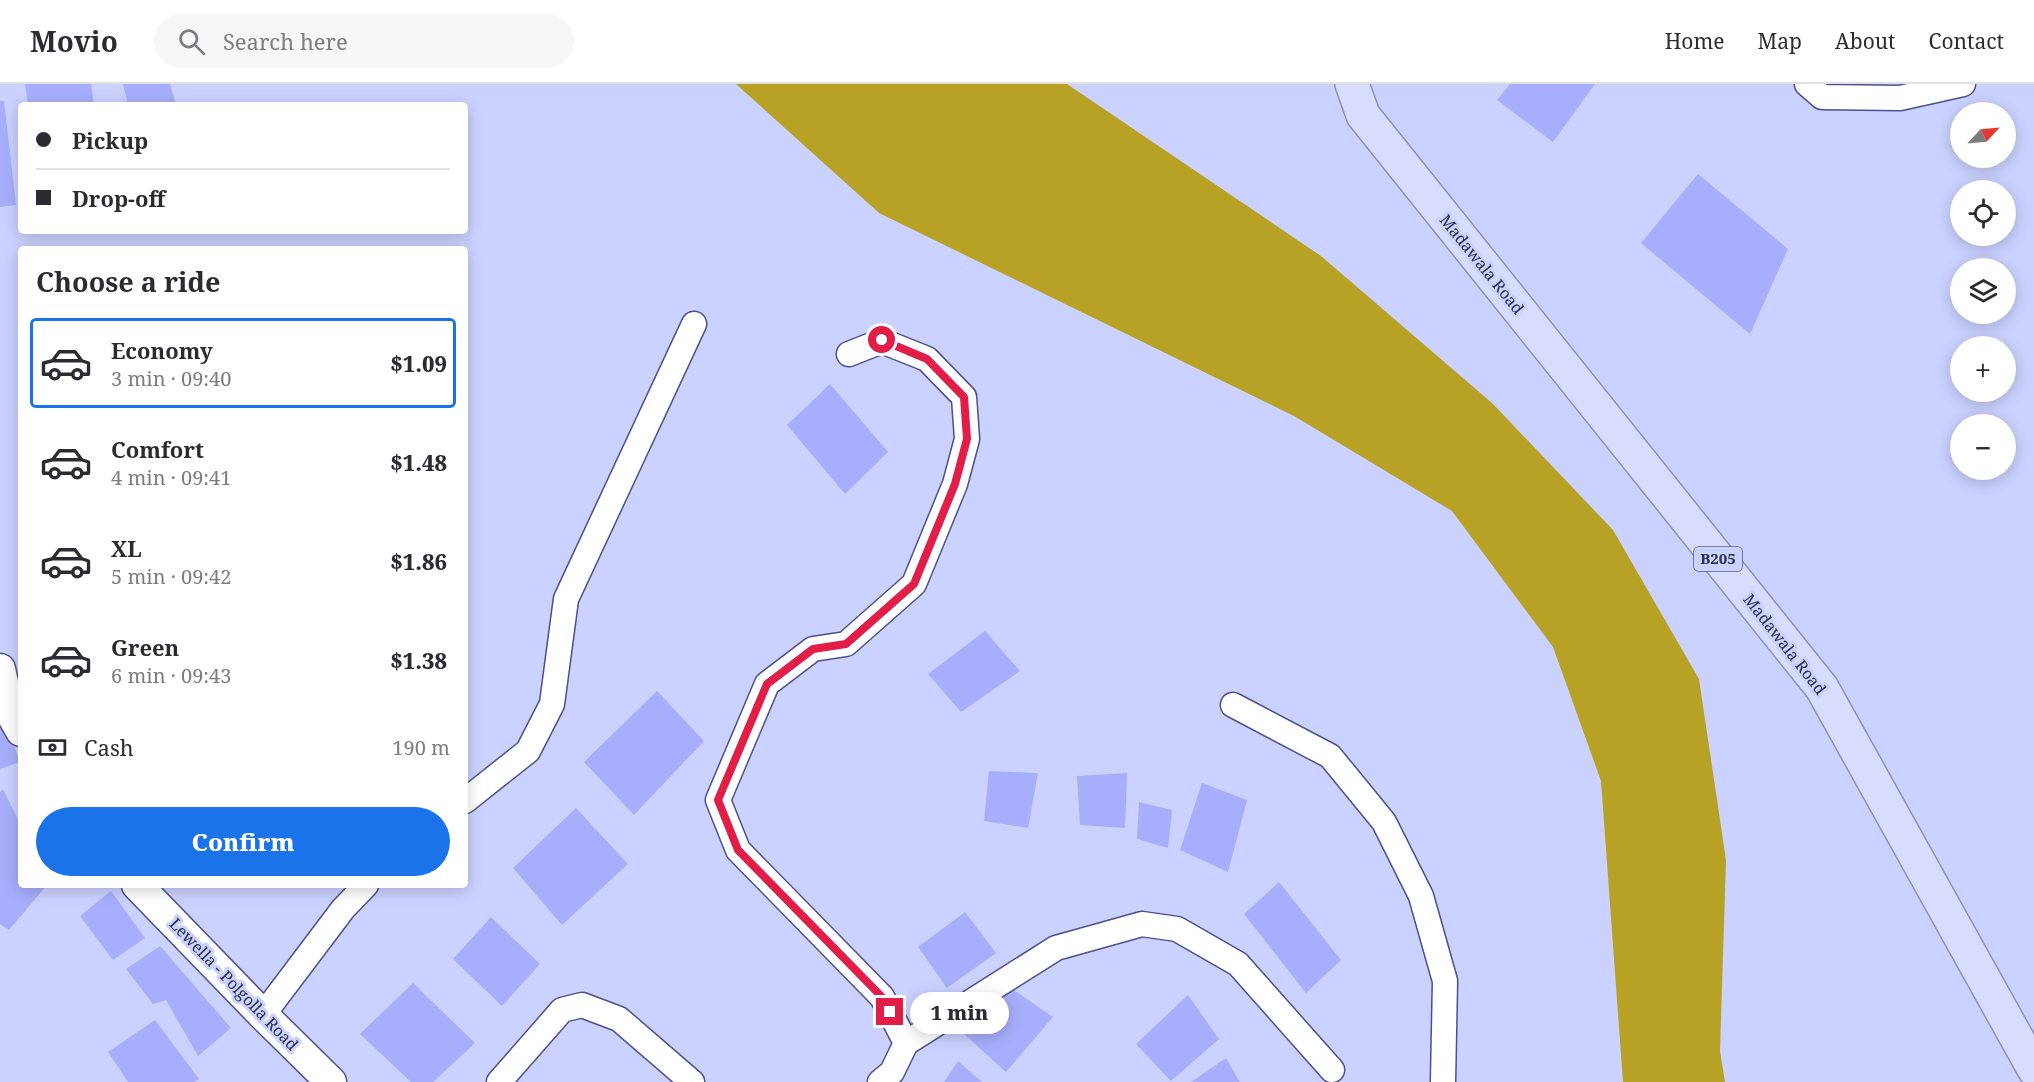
<!DOCTYPE html>
<meta charset="utf-8">
<style>
body{margin:0;font-family:"Noto Serif",serif;background:#f7f7f7;color:#2b2b33;height:100vh;display:flex;flex-direction:column;font-size:22px;white-space:nowrap}
*{box-sizing:border-box;margin:0}
p{font-size:20px;color:#7c7c81}
.icon{flex:none;width:33px;height:33px;fill:none;stroke:currentColor;stroke-width:2;stroke-linecap:round;stroke-linejoin:round}
.map{position:relative;flex:1;overflow:hidden}
.sheet{position:absolute;left:18px;top:162px;width:450px;height:642px;display:flex;flex-direction:column;background:#fff;border-radius:6px;box-shadow:0 3px 15px #0003}
.sheet>*{flex:none}
.guide{position:absolute;left:18px;top:18px;width:450px;height:132px;border-radius:6px;box-shadow:0 3px 15px #0003;display:grid;align-content:center;height:132px;padding:0 18px;background:#fff}
.needle{width:39px;rotate:64deg}
.buttons{position:absolute;left:1950px;top:18px;display:grid;gap:12px}
.buttons a{display:grid;place-items:center;width:66px;height:66px;border-radius:50%;background:#fff;box-shadow:0 3px 15px #0003;font-size:30px}
.end{position:absolute;width:27px;height:27px;margin:-14px;border:8px solid #e11d48;background:#fff;box-shadow:0 0 0 3px #fff}
.from{border-radius:50%}
.bubble{position:absolute;height:42px;border-radius:21px;background:#fff;box-shadow:0 3px 15px #0003;font-size:20px;font-weight:800;line-height:42px;text-align:center}
.guide b{display:flex;align-items:center;gap:21px;height:57px;font-size:22px}
.guide b+b{border-top:2px solid #e1e1e2}
.guide i{width:15px;height:15px;background:#2b2b33}
ul{padding:0;list-style:none}
li{display:flex;align-items:center;gap:18px;height:90px;margin:0 12px 9px;padding:0 6px;border:3px solid transparent;border-radius:6px}
li div{flex:1}
li b{display:block;font-size:22px}
li em{font-style:normal;font-weight:800}
li.on{border-color:#1a73e8}
li>.icon{width:54px;height:54px;stroke-width:1.5}
h2{padding:0 18px;font-size:27px;line-height:72px}
.pay{display:flex;align-items:center;gap:15px;height:66px;padding:0 18px;font-size:22px}
.pay p{margin-inline-start:auto}
.action{display:flex;gap:12px;margin-top:auto;padding:12px 18px}
.action a{flex:1;height:69px;border-radius:36px;background:#1a73e8;color:#fff;font-size:24px;font-weight:800;line-height:69px;text-align:center}
header{display:flex;align-items:center;gap:36px;box-sizing:border-box;height:84px;padding:0 30px;background:#fff;border-bottom:2px solid #e1e1e2}
header strong{font-size:28px}
nav{display:flex;gap:33px;margin-inline-start:auto;font-size:21px}
.search{width:420px;height:54px;background:#f7f7f7;display:flex;align-items:center;gap:15px;box-sizing:border-box;padding:0 21px;border-radius:33px;color:#7c7c81;font-size:22px}
.map>svg:first-child{display:block}
.water{fill:#b8a225}
.building{fill:#a7affc}
.lines{fill:none;stroke-linecap:round;stroke-linejoin:round}
.minor-casing{stroke:#4c5090;stroke-width:27}
.tertiary-casing{stroke:#4c5090;stroke-width:33}
.primary-casing{stroke:#8b91bd;stroke-width:36}
.minor{stroke:#fff;stroke-width:24}
.tertiary{stroke:#fff;stroke-width:30}
.primary{stroke:#d9ddfd;stroke-width:33}
.route{stroke:#e11d48;stroke-width:8}
.labels{text-anchor:middle;stroke-width:6;stroke-linejoin:round;paint-order:stroke}
.shield{fill:#cbd2ff;stroke:#5a5e80;stroke-width:1.5}
.shield-label{font-size:15px;font-weight:bold;fill:#2a2d49}
.street-label{font-size:16px;fill:#2a2d49;stroke:#cbd2ff}
</style>
<header>
<strong>Movio</strong>
<div class="search"><svg class="icon" aria-label="search" viewBox="0 0 24 24"><circle cx="10" cy="10" r="6"/><path d="M15 15l6 6"/></svg>Search here</div>
<nav><a>Home</a><a>Map</a><a>About</a><a>Contact</a></nav>
</header>
<div class="map">
<svg width="2034" height="998" viewBox="0 0 2034 998">
<rect width="100%" height="100%" fill="#cbd2ff"/>
<polygon class="water" points="736,0 1067,0 1321,172 1492,319 1613,446 1699,595 1726,776 1720,967 1725,998 1623,998 1601,697 1553,563 1452,427 1294,332 879,129"/>
<g class="building">
<polygon points="25,0 91,0 94,21 28,21"/>
<polygon points="123,0 170,0 176,21 128,21"/>
<polygon points="1510,0 1595,0 1553,58 1497,16"/>
<polygon points="0,17 4,17 16,121 0,123"/>
<polygon points="1698,90 1788,165 1750,250 1641,159"/>
<polygon points="830,300 888,368 845,410 787,341"/>
<polygon points="985,547 1020,587 961,628 928,590"/>
<polygon points="657,607 704,657 634,731 584,678"/>
<polygon points="0,625 20,678 0,685"/>
<polygon points="989,687 1038,689 1028,744 984,737"/>
<polygon points="1127,689 1125,744 1080,741 1077,692"/>
<polygon points="1202,699 1247,716 1228,788 1180,766"/>
<polygon points="3,705 19,738 21,736 21,801 47,801 9,846 0,840 0,708"/>
<polygon points="1139,718 1172,726 1168,764 1137,755"/>
<polygon points="576,724 628,780 562,841 513,784"/>
<polygon points="1279,798 1341,876 1306,909 1244,830"/>
<polygon points="111,807 145,854 113,876 80,832"/>
<polygon points="965,828 996,869 947,904 918,863"/>
<polygon points="491,833 540,880 502,922 453,875"/>
<polygon points="160,862 231,944 198,972 166,916 153,920 126,885"/>
<polygon points="413,899 475,959 433,998 411,998 360,950"/>
<polygon points="1008,902 1053,933 1006,988 964,950"/>
<polygon points="1188,911 1219,955 1171,997 1136,960"/>
<polygon points="155,936 199,995 194,998 128,998 108,968"/>
<polygon points="1226,974 1240,998 1191,998"/>
<polygon points="958,977 982,998 944,998"/>
</g>
<g class="lines">
<defs>
<g id="minor">
<polyline points="1807,0 1822,13 1900,14 1963,0"/>
<polyline points="849,270 882,257 927,275 964,313 967,355 955,400 914,500 846,560 813,565 767,600 718,716 738,766 882,913 906,959 892,988 880,998"/>
<polyline points="1233,621 1330,672 1384,738 1421,812 1445,897 1443,998"/>
<polyline points="465,717 528,667 552,620 566,515 694,240"/>
<polyline points="263,931 343,825 366,801"/>
<polyline points="906,959 1056,864 1142,840 1177,845 1238,880 1332,986"/>
<polyline points="499,998 562,926 582,921 619,935 692,998"/>
</g>
<g id="tertiary">
<polyline points="0,585 9,626 21,647"/>
<polyline points="137,801 263,931 331,998"/>
</g>
<polyline id="primary" points="1352,0 1363,31 1822,604 2034,985"/>
</defs>
<use href="#minor" class="minor-casing"/>
<use href="#tertiary" class="tertiary-casing"/>
<use href="#primary" class="primary-casing"/>
<use href="#minor" class="minor"/>
<use href="#tertiary" class="tertiary"/>
<use href="#primary" class="primary"/>
</g>
<g class="lines">
<polyline class="route" points="882,256 927,275 964,313 967,355 955,400 914,500 846,560 813,565 767,600 718,716 738,766 882,913 890,928"/>
</g>
<g class="labels">
<rect class="shield" x="1694" y="463" width="48" height="24" rx="4.5"/>
<g class="shield-label">
<text x="1718" y="480">B205</text>
</g>
<g class="street-label">
<text transform="translate(1482 180) rotate(51)" y="6">Madawala Road</text>
<text transform="translate(1785 560) rotate(52)" y="6">Madawala Road</text>
<text transform="translate(234 900) rotate(46)" y="6">Lewella - Polgolla Road</text>
</g>
</g>
</svg>
<div class="buttons">
<a><svg class="needle" viewBox="-14 -14 28 28"><path d="M0-13l5 13h-10z" fill="#e53935"/><path d="M0 13l5-13h-10z" fill="#7c7c81"/></svg></a>
<a><svg class="icon" aria-label="locate" viewBox="0 0 24 24"><circle cx="12" cy="12" r="6"/><path d="M12 2v4M12 18v4M2 12h4M18 12h4"/></svg></a>
<a><svg class="icon" aria-label="layers" viewBox="0 0 24 24"><path d="M12 4l9 5-9 5-9-5zM3 14l9 5 9-5"/></svg></a>
<a>+</a>
<a>−</a>
</div>
<i class="end from" style="left:882px;top:256px"></i>
<i class="end" style="left:890px;top:928px"></i>
<div class="bubble" style="left:910px;top:908px;width:99px">1 min</div>
<div class="guide">
<b><i class="from"></i>Pickup</b>
<b><i></i>Drop-off</b>
</div>
<section class="sheet">
<h2>Choose a ride</h2>
<ul>
<li class="on"><svg class="icon" aria-label="car" viewBox="0 0 24 24"><path d="M5 17H2v-5l4-1 3-4h7l3 4 3 1v5h-3M9 17h6M6 11h13"/><circle cx="7" cy="17" r="2"/><circle cx="17" cy="17" r="2"/></svg><div><b>Economy</b><p>3 min · 09:40</p></div><em>$1.09</em></li>
<li><svg class="icon" aria-label="car" viewBox="0 0 24 24"><path d="M5 17H2v-5l4-1 3-4h7l3 4 3 1v5h-3M9 17h6M6 11h13"/><circle cx="7" cy="17" r="2"/><circle cx="17" cy="17" r="2"/></svg><div><b>Comfort</b><p>4 min · 09:41</p></div><em>$1.48</em></li>
<li><svg class="icon" aria-label="car" viewBox="0 0 24 24"><path d="M5 17H2v-5l4-1 3-4h7l3 4 3 1v5h-3M9 17h6M6 11h13"/><circle cx="7" cy="17" r="2"/><circle cx="17" cy="17" r="2"/></svg><div><b>XL</b><p>5 min · 09:42</p></div><em>$1.86</em></li>
<li><svg class="icon" aria-label="car" viewBox="0 0 24 24"><path d="M5 17H2v-5l4-1 3-4h7l3 4 3 1v5h-3M9 17h6M6 11h13"/><circle cx="7" cy="17" r="2"/><circle cx="17" cy="17" r="2"/></svg><div><b>Green</b><p>6 min · 09:43</p></div><em>$1.38</em></li>
</ul>
<div class="pay"><svg class="icon" aria-label="cash" viewBox="0 0 24 24"><path d="M3 7h18v10H3z"/><circle cx="12" cy="12" r="2"/></svg>Cash<p>190 m</p></div>
<div class="action"><a>Confirm</a></div>
</section>
</div>
